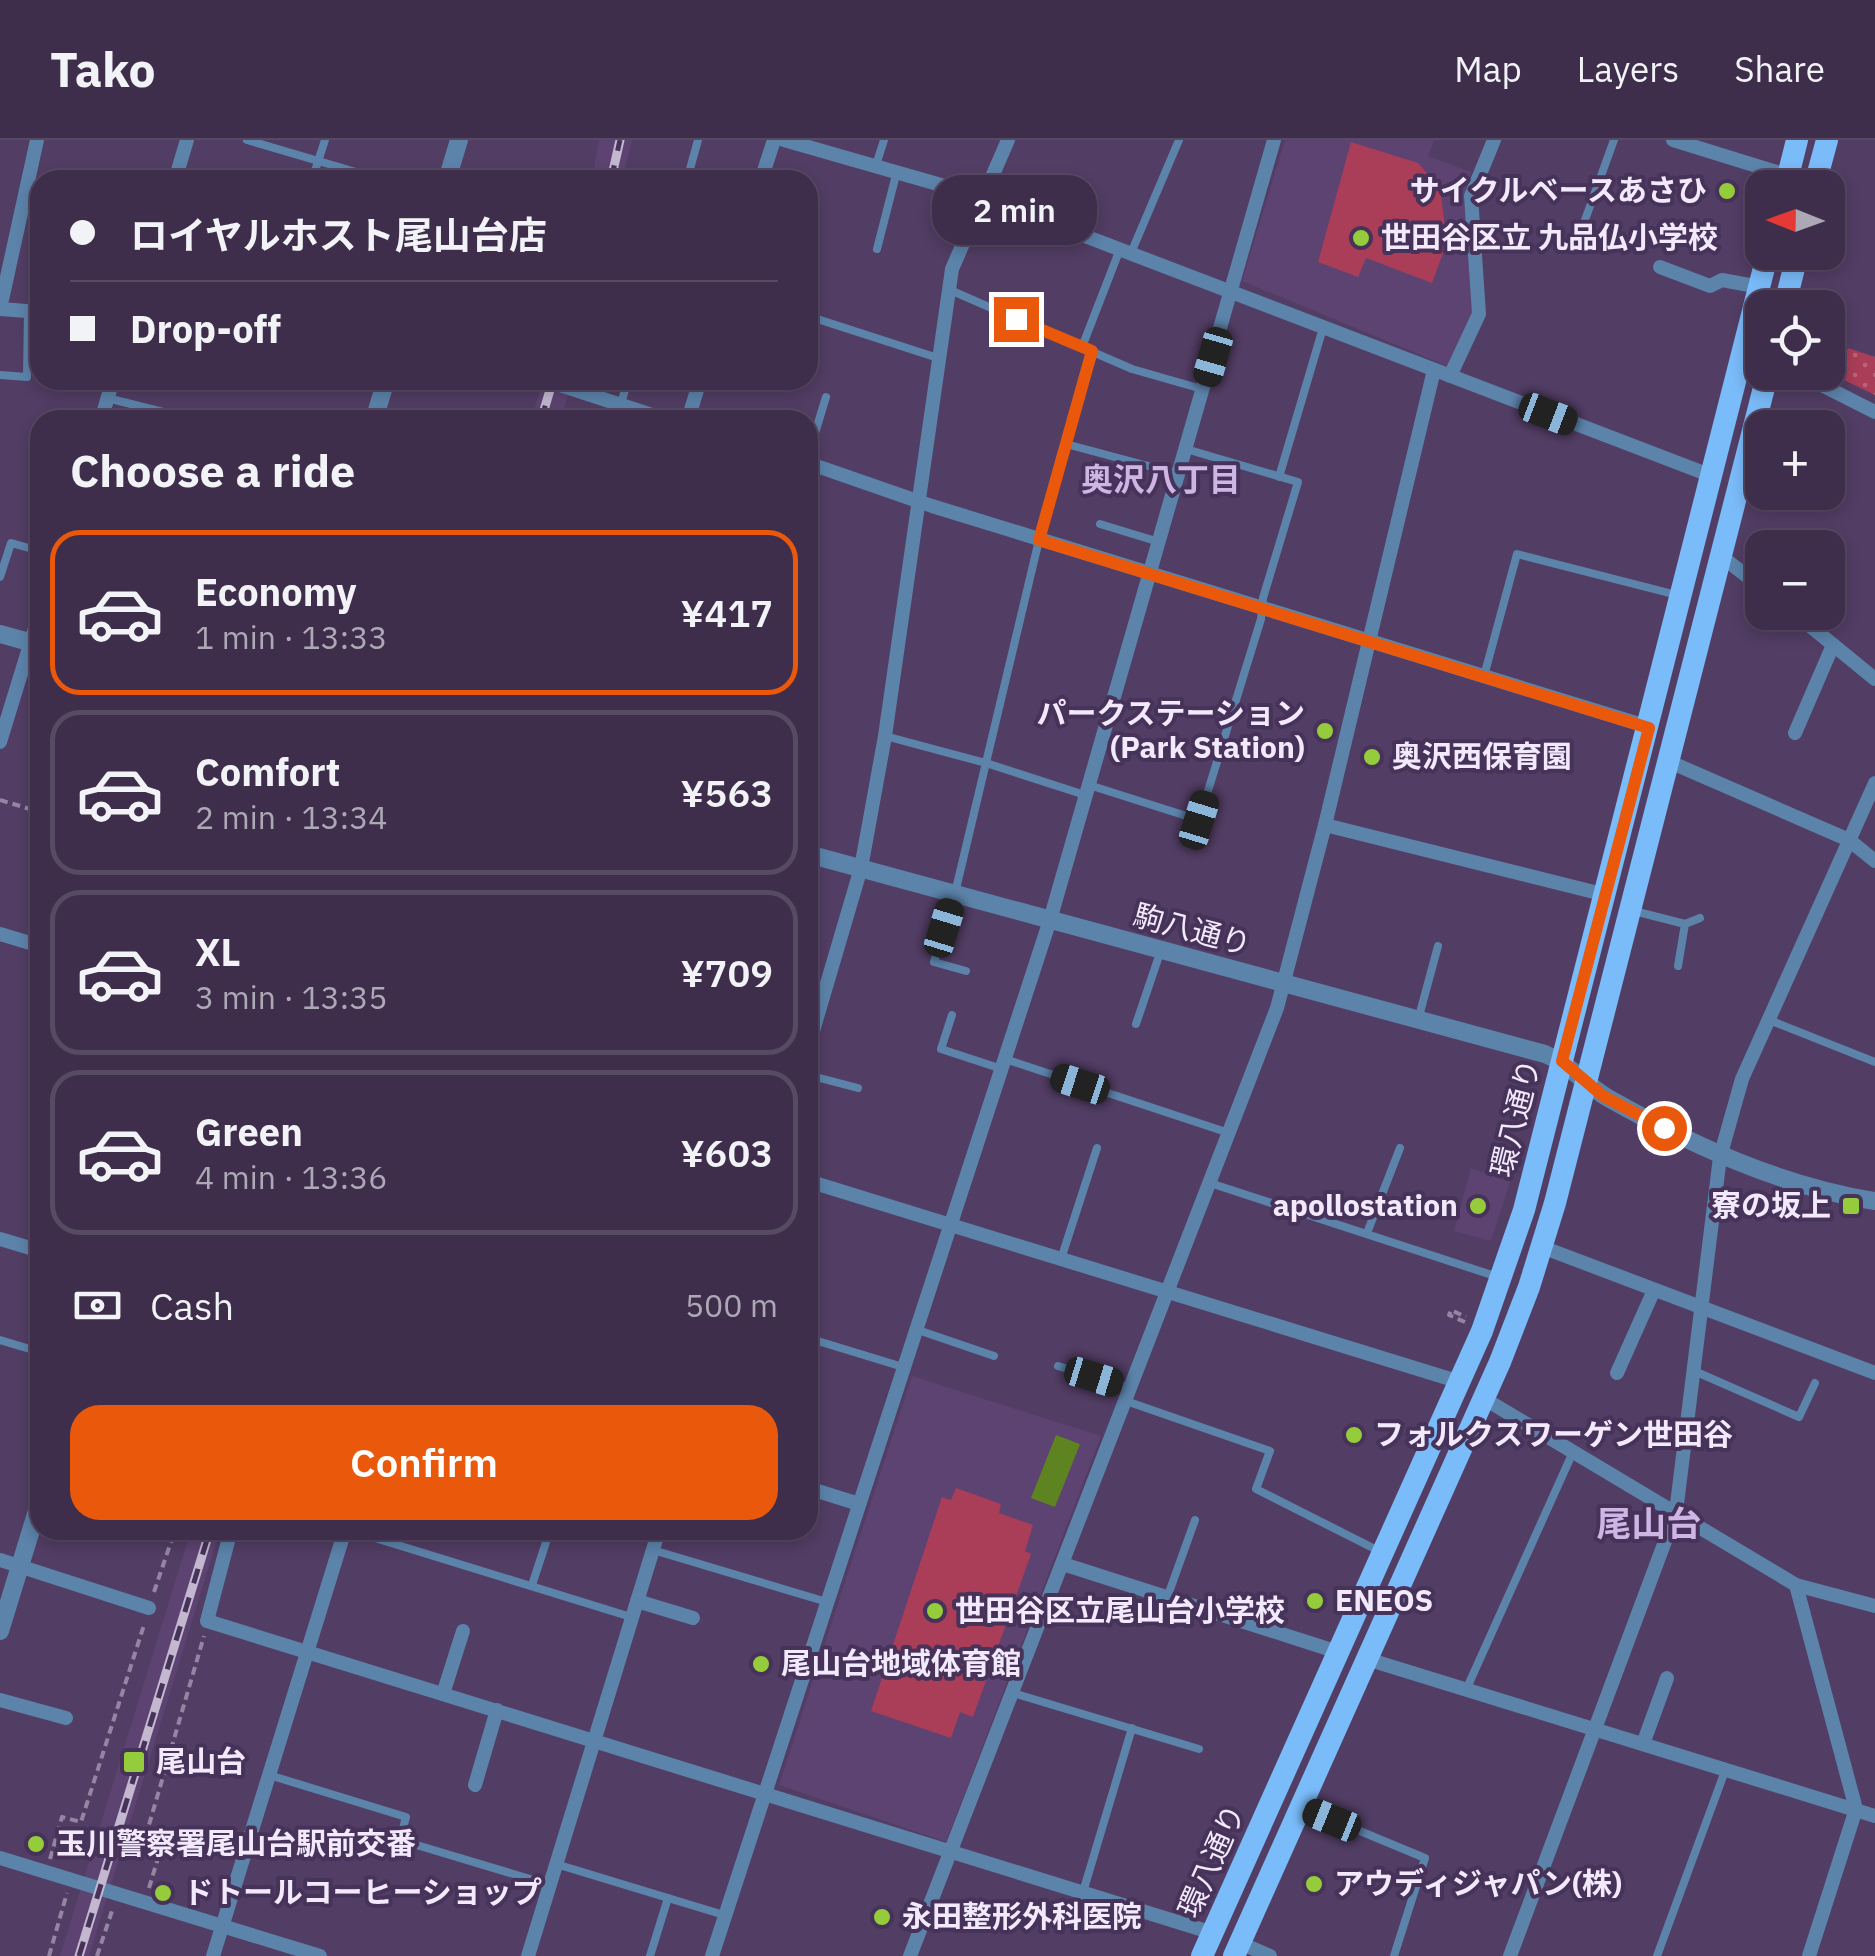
<!DOCTYPE html>
<meta charset="utf-8">
<style>
body{margin:0;font-family:"IBM Plex Sans","Noto Sans JP",sans-serif;background:#453652;color:#f1f3f6;height:100vh;display:flex;flex-direction:column;font-size:38px;white-space:nowrap}
*{box-sizing:border-box;margin:0}
p{font-size:32px;color:#ada8b5}
.icon{flex:none;width:55px;height:55px;fill:none;stroke:currentColor;stroke-width:2;stroke-linecap:round;stroke-linejoin:round}
.map{position:relative;flex:1;overflow:hidden}
.side{position:absolute;left:30px;top:270px;width:788px;height:1130px;display:flex;flex-direction:column;background:#3e2e4b;border-radius:30px;box-shadow:0 5px 15px #0003,0 0 0 2px #574a63}
.side>*{flex:none}
.top-card{position:absolute;left:30px;top:30px;width:788px;height:220px;border-radius:30px;box-shadow:0 5px 15px #0003,0 0 0 2px #574a63;display:grid;align-content:center;height:220px;padding:0 40px;background:#3e2e4b}
.needle{width:65px;rotate:271deg}
.fabs{position:absolute;left:1745px;top:30px;display:grid;gap:20px}
.fabs a{display:grid;place-items:center;width:100px;height:100px;border-radius:20px;background:#3e2e4b;box-shadow:0 5px 15px #0003,0 0 0 2px #574a63;font-size:50px}
.end{position:absolute;width:45px;height:45px;margin:-22px;border:12px solid #ea580c;background:#fff;box-shadow:0 0 0 5px #fff}
.from{border-radius:50%}
.bubble{position:absolute;height:70px;border-radius:30px;background:#3e2e4b;box-shadow:0 5px 15px #0003,0 0 0 2px #574a63;font-size:32px;font-weight:600;line-height:70px;text-align:center}
.car{position:absolute;width:30px;height:60px;margin:-30px -15px;border-radius:12px;box-shadow:0 0 8px 2px #0007;background:linear-gradient(#222 24%,#8ab4d8 0 40%,#222 0 76%,#8ab4d8 0 86%,#222 0)}
.top-card b{display:flex;align-items:center;gap:35px;height:95px;font-size:38px}
.top-card b+b{border-top:2px solid #574a63}
.top-card i{width:25px;height:25px;background:#f1f3f6}
ul{padding:0;list-style:none}
li{display:flex;align-items:center;gap:30px;height:165px;margin:0 20px 15px;padding:0 20px;border:5px solid #574a63;border-radius:30px}
li div{flex:1}
li b{display:block;font-size:38px}
li em{font-style:normal;font-weight:600}
li.selected{border-color:#ea580c}
li>.icon{width:90px;height:90px;stroke-width:1.5}
h2{padding:0 40px;font-size:45px;line-height:120px}
.pay{display:flex;align-items:center;gap:25px;height:110px;padding:0 40px;font-size:38px}
.pay p{margin-inline-start:auto}
.button{display:flex;gap:20px;margin-top:auto;padding:20px 40px}
.button a{flex:1;height:115px;border-radius:30px;background:#ea580c;color:#fff;font-size:40px;font-weight:600;line-height:115px;text-align:center}
header{display:flex;align-items:center;gap:60px;box-sizing:border-box;height:140px;padding:0 50px;background:#3e2e4b;border-bottom:2px solid #574a63}
header strong{font-size:48px}
nav{display:flex;gap:55px;margin-inline-start:auto;font-size:35px}
.map>svg:first-child{display:block}
.built{fill:#5d4372}
.grass{fill:url(#grass-dots)}
.garden{fill:#aa3d58}
.water{fill:#5e8321}
.lines{fill:none;stroke-linecap:round;stroke-linejoin:round}
.path{stroke:#9585a3;stroke-width:4;stroke-dasharray:8 5;stroke-linecap:butt}
.service{stroke:#5c83aa;stroke-width:8}
.minor{stroke:#5c83aa;stroke-width:14}
.tertiary{stroke:#5c83aa;stroke-width:18}
.primary{stroke:#7abbf9;stroke-width:22}
.rail-casing{stroke:#c4b8d0;stroke-width:9}
.rail{stroke:#473259;stroke-width:5;stroke-dasharray:15;stroke-linecap:butt}
.route{stroke:#ea580c;stroke-width:12}
.poi-dot{fill:#95cc3b;stroke:#473259;stroke-width:4}
.labels{text-anchor:middle;stroke-width:8;stroke-linejoin:round;paint-order:stroke}
.poi-label{font-size:30px;font-weight:bold;fill:#f2e9fc;stroke:#473259;text-anchor:start}
.street-label{font-size:30px;fill:#f2e9fc;stroke:#473259}
.neighbourhood-label{font-size:32px;font-weight:bold;fill:#cdb5e4;stroke:#473259}
.quarter-label{font-size:35px;font-weight:bold;fill:#cdb5e4;stroke:#473259}
</style>
<header>
<strong>Tako</strong>
<nav><a>Map</a><a>Layers</a><a>Share</a></nav>
</header>
<div class="map">
<svg width="1875" height="1816" viewBox="0 0 1875 1816">
<defs>
<pattern id="grass-dots" width="8" height="8" patternUnits="userSpaceOnUse" patternTransform="scale(2.5)"><rect width="8" height="8" fill="#aa3d58"/><path d="M2 2h.1M6 6h.1" fill="none" stroke="#ba6279" stroke-width="1.8" stroke-linecap="round"/></pattern>
</defs>
<rect width="100%" height="100%" fill="#523d64"/>
<g class="built">
<polygon points="599,0 632,0 622,40 592,40"/>
<polygon points="1285,0 1434,0 1428,16 1471,32 1464,55 1472,174 1447,226 1242,141"/>
<polygon points="543,240 572,240 561,280 531,280"/>
<polygon points="1471,1028 1510,1042 1491,1101 1454,1091"/>
<polygon points="912,1236 1101,1296 946,1702 779,1645"/>
<polygon points="191,1390 220,1390 89,1816 60,1816"/>
</g>
<polygon class="grass" points="1848,208 1875,217 1875,255 1838,237"/>
<g class="garden">
<polygon points="1351,2 1418,23 1440,48 1447,102 1432,143 1366,118 1358,137 1318,122"/>
<polygon points="956,1348 1001,1364 999,1373 1033,1385 1025,1411 1031,1414 973,1577 960,1572 951,1598 871,1571 942,1357 951,1360"/>
</g>
<polygon class="water" points="1056,1295 1080,1304 1055,1367 1031,1358"/>
<g class="lines">
<g class="path">
<polyline points="0,660 40,672"/>
<polyline points="1465,1182 1449,1175 1451,1170 1466,1177"/>
<polyline points="154,1452 175,1390"/>
<polyline points="50,1719 62,1677 81,1682 144,1485"/>
<polyline points="149,1748 161,1708 144,1702 204,1496"/>
<polyline points="49,1816 67,1753"/>
<polyline points="97,1816 113,1768"/>
</g>
<g class="service">
<polyline points="247,0 383,40"/>
<polyline points="876,25 884,0"/>
<polyline points="312,40 325,0"/>
<polyline points="687,40 698,0"/>
<polyline points="1577,102 1614,0"/>
<polyline points="877,109 897,31"/>
<polyline points="1131,113 1179,0"/>
<polyline points="950,150 1132,229 1202,249"/>
<polyline points="808,176 941,219"/>
<polyline points="1082,207 1120,109"/>
<polyline points="0,235 27,237 28,171"/>
<polyline points="107,258 195,280"/>
<polyline points="616,280 628,240"/>
<polyline points="1066,304 1178,334"/>
<polyline points="808,316 826,257"/>
<polyline points="1279,337 1323,188"/>
<polyline points="1100,384 1159,402"/>
<polyline points="0,437 11,403 40,411"/>
<polyline points="1484,536 1517,414 1677,455"/>
<polyline points="885,596 986,623 1085,655"/>
<polyline points="1089,645 1199,680 1261,479 1263,458 1298,342 1186,309"/>
<polyline points="1634,771 1685,784 1678,826"/>
<polyline points="1685,784 1700,778"/>
<polyline points="966,831 934,822 955,753 1039,400 1092,211"/>
<polyline points="952,875 941,909 1002,929"/>
<polyline points="1418,880 1438,806"/>
<polyline points="1769,880 1875,922"/>
<polyline points="1136,884 1161,810"/>
<polyline points="1005,919 1229,993"/>
<polyline points="808,935 858,948"/>
<polyline points="1210,1043 1495,1136"/>
<polyline points="1367,1093 1400,1008"/>
<polyline points="1061,1119 1097,1008"/>
<polyline points="918,1190 994,1216"/>
<polyline points="808,1198 903,1227"/>
<polyline points="0,1200 40,1212"/>
<polyline points="1058,1226 1130,1248"/>
<polyline points="1692,1230 1799,1277 1815,1243"/>
<polyline points="1126,1261 1270,1311 1256,1349 1379,1411"/>
<polyline points="349,1390 631,1477"/>
<polyline points="653,1410 827,1462"/>
<polyline points="532,1445 550,1390"/>
<polyline points="1167,1458 1195,1380"/>
<polyline points="1466,1550 1573,1312"/>
<polyline points="1013,1553 1199,1609"/>
<polyline points="269,1635 406,1677 400,1700 550,1745"/>
<polyline points="1302,1667 1425,1718 1394,1816"/>
<polyline points="556,1724 724,1775"/>
<polyline points="1083,1752 1132,1588"/>
<polyline points="650,1816 668,1758"/>
<polyline points="1657,1816 1725,1631"/>
</g>
<g class="minor">
<polyline points="784,0 983,57 1712,336"/>
<polyline points="1673,0 1815,44"/>
<polyline points="175,40 187,0"/>
<polyline points="761,40 774,0"/>
<polyline points="1660,127 1710,146 1722,140 1760,147"/>
<polyline points="0,169 37,0"/>
<polyline points="0,169 40,172"/>
<polyline points="1796,232 1875,272"/>
<polyline points="1450,236 1479,174 1471,56 1494,0"/>
<polyline points="545,240 667,280"/>
<polyline points="101,280 113,240"/>
<polyline points="688,280 700,240"/>
<polyline points="808,323 932,366 1649,587"/>
<polyline points="1721,416 1762,448"/>
<polyline points="1793,472 1875,539"/>
<polyline points="1795,593 1833,505"/>
<polyline points="0,602 40,472"/>
<polyline points="1670,622 1849,700 1875,721"/>
<polyline points="1325,685 1606,755"/>
<polyline points="0,794 40,806"/>
<polyline points="808,908 861,728 885,596 952,129 1008,0"/>
<polyline points="808,1041 1460,1242"/>
<polyline points="0,1099 40,1111"/>
<polyline points="1542,1107 1875,1233"/>
<polyline points="1617,1233 1654,1150"/>
<polyline points="1483,1258 1796,1445 1875,1466"/>
<polyline points="808,1348 859,1364"/>
<polyline points="231,1390 207,1481 1213,1793"/>
<polyline points="0,1420 149,1468"/>
<polyline points="1063,1424 1338,1512"/>
<polyline points="1796,1445 1856,1669 1809,1816"/>
<polyline points="637,1461 693,1478"/>
<polyline points="1367,1519 1875,1676"/>
<polyline points="443,1554 463,1491"/>
<polyline points="0,1560 66,1578"/>
<polyline points="1643,1604 1667,1538"/>
<polyline points="475,1645 497,1570"/>
<polyline points="0,1718 320,1816"/>
<polyline points="1240,1803 1270,1816"/>
<polyline points="213,1816 345,1390"/>
<polyline points="528,1816 659,1390"/>
<polyline points="712,1816 1050,780 1274,0"/>
<polyline points="910,1816 1277,868 1325,685 1434,230"/>
<polyline points="1510,1816 1676,1372 1720,1017 1742,939 1875,643"/>
</g>
<g class="tertiary">
<polyline points="447,40 459,0"/>
<polyline points="374,280 386,240"/>
<polyline points="0,494 40,505"/>
<path d="M808,714L1545,914C1570,924 1585,945 1608,958C1692,1005 1780,1046 1875,1061"/>
<polyline points="0,1491 40,1361"/>
</g>
<g class="primary">
<polyline points="1785,48 1797,0"/>
<polyline points="1814,48 1827,0"/>
<polyline points="1784,168 1798,112"/>
<polyline points="1202,1816 1482,1191 1524,1070 1768,112"/>
<polyline points="1234,1816 1500,1222 1529,1147 1555,1063 1768,232"/>
</g>
<defs>
<g id="rail">
<polyline points="611,40 620,0"/>
<polyline points="541,280 553,240"/>
<polyline points="79,1816 210,1390"/>
</g>
</defs>
<use href="#rail" class="rail-casing"/>
<use href="#rail" class="rail"/>
</g>
<g class="lines">
<polyline class="route" points="1016,179 1092,211 1039,400 1649,588 1562,921 1603,956 1664,988"/>
</g>
<g class="poi-dot">
<circle cx="1727" cy="51" r="10"/>
<circle cx="1361" cy="98" r="10"/>
<circle cx="1325" cy="591" r="10"/>
<circle cx="1372" cy="617" r="10"/>
<circle cx="1478" cy="1066" r="10"/>
<rect x="1841" y="1056" width="20" height="20" rx="5"/>
<circle cx="1354" cy="1295" r="10"/>
<circle cx="1315" cy="1461" r="10"/>
<circle cx="935" cy="1471" r="10"/>
<circle cx="761" cy="1524" r="10"/>
<rect x="122" y="1610" width="24" height="24" rx="5"/>
<circle cx="36" cy="1704" r="10"/>
<circle cx="1314" cy="1744" r="10"/>
<circle cx="163" cy="1753" r="10"/>
<circle cx="882" cy="1777" r="10"/>
</g>
<g class="labels">
<g class="poi-label">
<text x="1707" y="61" text-anchor="end">サイクルベースあさひ</text>
<text x="1381" y="108">世田谷区立 九品仏小学校</text>
<text x="1305" y="584" text-anchor="end">パークステーション<tspan x="1305" dy="34">(Park Station)</tspan></text>
<text x="1392" y="627">奥沢西保育園</text>
<text x="1458" y="1076" text-anchor="end">apollostation</text>
<text x="1831" y="1076" text-anchor="end">寮の坂上</text>
<text x="1374" y="1305">フォルクスワーゲン世田谷</text>
<text x="1335" y="1471">ENEOS</text>
<text x="955" y="1481">世田谷区立尾山台小学校</text>
<text x="781" y="1534">尾山台地域体育館</text>
<text x="156" y="1632">尾山台</text>
<text x="56" y="1714">玉川警察署尾山台駅前交番</text>
<text x="1334" y="1754">アウディジャパン(株)</text>
<text x="183" y="1763">ドトールコーヒーショップ</text>
<text x="902" y="1787">永田整形外科医院</text>
</g>
<g class="street-label">
<text transform="translate(1192 790) rotate(15)" y="10">駒八通り</text>
<text transform="translate(1516 978) rotate(-76)" y="10">環八通り</text>
<text transform="translate(1212 1721) rotate(-66)" y="10">環八通り</text>
</g>
<g class="neighbourhood-label">
<text x="1161" y="351">奥沢八丁目</text>
</g>
<g class="quarter-label">
<text x="1649" y="1396">尾山台</text>
</g>
</g>
</svg>
<div class="fabs">
<a><svg class="needle" viewBox="-14 -14 28 28"><path d="M0-13l5 13h-10z" fill="#e53935"/><path d="M0 13l5-13h-10z" fill="#ada8b5"/></svg></a>
<a><svg class="icon" aria-label="locate" viewBox="0 0 24 24"><circle cx="12" cy="12" r="6"/><path d="M12 2v4M12 18v4M2 12h4M18 12h4"/></svg></a>
<a>+</a>
<a>−</a>
</div>
<i class="end from" style="left:1664px;top:988px"></i>
<i class="end" style="left:1016px;top:179px"></i>
<div class="bubble" style="left:932px;top:35px;width:165px">2 min</div>
<i class="car" style="left:1213px;top:217px;rotate:196deg"></i>
<i class="car" style="left:1548px;top:274px;rotate:111deg"></i>
<i class="car" style="left:1199px;top:680px;rotate:17deg"></i>
<i class="car" style="left:944px;top:788px;rotate:17deg"></i>
<i class="car" style="left:1080px;top:944px;rotate:288deg"></i>
<i class="car" style="left:1094px;top:1237px;rotate:107deg"></i>
<i class="car" style="left:1332px;top:1680px;rotate:292deg"></i>
<div class="top-card">
<b><i class="from"></i>ロイヤルホスト尾山台店</b>
<b><i></i>Drop-off</b>
</div>
<section class="side">
<h2>Choose a ride</h2>
<ul>
<li class="selected"><svg class="icon" aria-label="car" viewBox="0 0 24 24"><path d="M5 17H2v-5l4-1 3-4h7l3 4 3 1v5h-3M9 17h6M6 11h13"/><circle cx="7" cy="17" r="2"/><circle cx="17" cy="17" r="2"/></svg><div><b>Economy</b><p>1 min · 13:33</p></div><em>¥417</em></li>
<li><svg class="icon" aria-label="car" viewBox="0 0 24 24"><path d="M5 17H2v-5l4-1 3-4h7l3 4 3 1v5h-3M9 17h6M6 11h13"/><circle cx="7" cy="17" r="2"/><circle cx="17" cy="17" r="2"/></svg><div><b>Comfort</b><p>2 min · 13:34</p></div><em>¥563</em></li>
<li><svg class="icon" aria-label="car" viewBox="0 0 24 24"><path d="M5 17H2v-5l4-1 3-4h7l3 4 3 1v5h-3M9 17h6M6 11h13"/><circle cx="7" cy="17" r="2"/><circle cx="17" cy="17" r="2"/></svg><div><b>XL</b><p>3 min · 13:35</p></div><em>¥709</em></li>
<li><svg class="icon" aria-label="car" viewBox="0 0 24 24"><path d="M5 17H2v-5l4-1 3-4h7l3 4 3 1v5h-3M9 17h6M6 11h13"/><circle cx="7" cy="17" r="2"/><circle cx="17" cy="17" r="2"/></svg><div><b>Green</b><p>4 min · 13:36</p></div><em>¥603</em></li>
</ul>
<div class="pay"><svg class="icon" aria-label="cash" viewBox="0 0 24 24"><path d="M3 7h18v10H3z"/><circle cx="12" cy="12" r="2"/></svg>Cash<p>500 m</p></div>
<div class="button"><a>Confirm</a></div>
</section>
</div>
